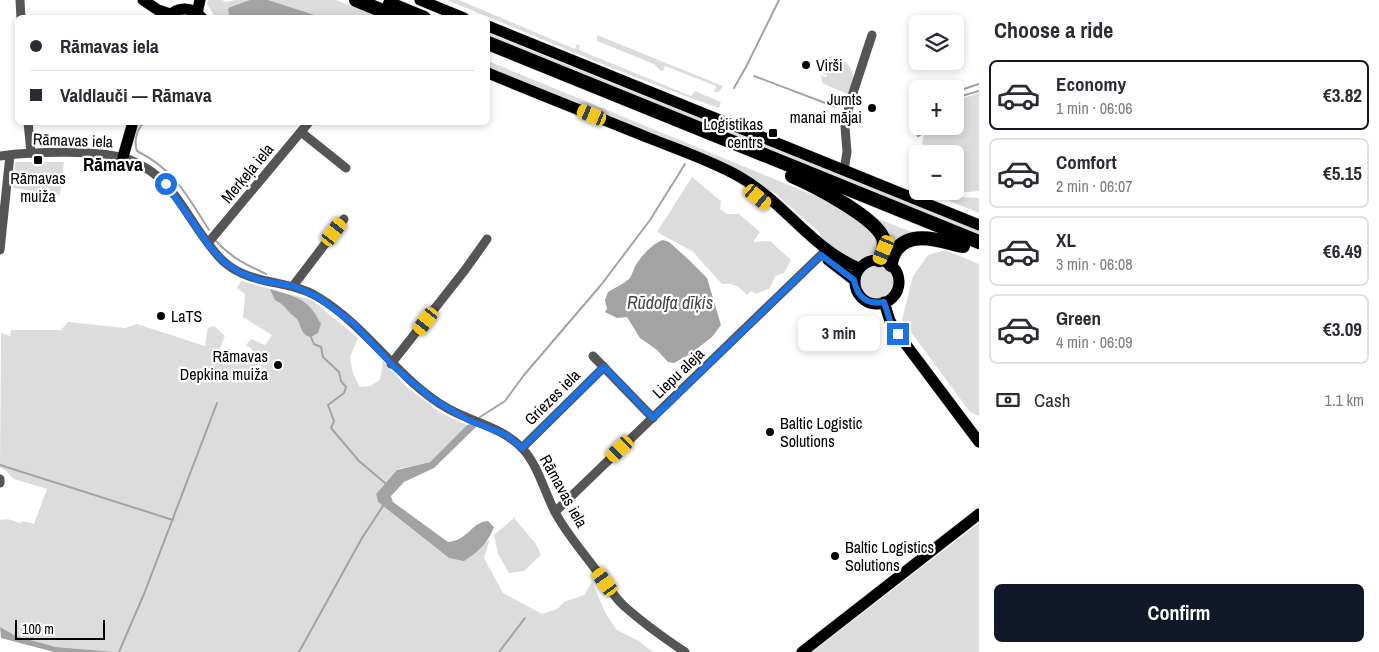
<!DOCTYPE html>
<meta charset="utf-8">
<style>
body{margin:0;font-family:"Archivo Narrow",sans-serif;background:#f7f7f7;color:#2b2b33;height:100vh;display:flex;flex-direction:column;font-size:19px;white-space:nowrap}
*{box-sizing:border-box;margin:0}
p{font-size:16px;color:#7c7c81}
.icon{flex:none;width:28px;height:28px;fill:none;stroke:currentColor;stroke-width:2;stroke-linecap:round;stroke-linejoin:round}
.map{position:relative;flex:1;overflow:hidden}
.panel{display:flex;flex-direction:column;background:#fff;width:400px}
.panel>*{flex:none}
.top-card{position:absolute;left:15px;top:15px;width:475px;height:110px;border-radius:8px;box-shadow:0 2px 8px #0003;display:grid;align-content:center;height:110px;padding:0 15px;background:#fff}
.fabs{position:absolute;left:909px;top:15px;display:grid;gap:10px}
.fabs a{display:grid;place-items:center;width:55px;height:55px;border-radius:8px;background:#fff;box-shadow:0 2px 8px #0003;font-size:25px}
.scale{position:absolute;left:15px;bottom:12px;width:90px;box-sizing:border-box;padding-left:5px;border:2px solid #000;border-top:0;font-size:14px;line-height:18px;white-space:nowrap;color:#000;-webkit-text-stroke:4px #fff;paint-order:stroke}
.end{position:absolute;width:22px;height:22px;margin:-11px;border:6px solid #1a73e8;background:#fff;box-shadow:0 0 0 2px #fff}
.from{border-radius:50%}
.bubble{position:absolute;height:35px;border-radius:8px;background:#fff;box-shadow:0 2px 8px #0003;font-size:16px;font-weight:700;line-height:35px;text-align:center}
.car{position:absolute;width:15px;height:30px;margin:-15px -8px;border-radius:6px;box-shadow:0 0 4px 1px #0007;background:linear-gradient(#f5c518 24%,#345 0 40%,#f5c518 0 76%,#345 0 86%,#f5c518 0)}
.top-card b{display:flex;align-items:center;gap:18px;height:48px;font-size:19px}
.top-card b+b{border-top:1px solid #e1e1e2}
.top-card i{width:12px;height:12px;background:#2b2b33}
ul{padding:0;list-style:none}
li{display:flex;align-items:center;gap:15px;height:70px;margin:0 10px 8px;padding:0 5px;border:2px solid #e1e1e2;border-radius:8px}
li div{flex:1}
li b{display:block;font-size:19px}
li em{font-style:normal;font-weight:700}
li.selected{border-color:#111827}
li>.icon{width:45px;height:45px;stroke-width:1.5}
h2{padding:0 15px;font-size:22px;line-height:60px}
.pay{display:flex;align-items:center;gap:12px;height:55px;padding:0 15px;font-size:19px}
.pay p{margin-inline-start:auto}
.action{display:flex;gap:10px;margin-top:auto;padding:10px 15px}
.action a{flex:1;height:58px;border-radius:8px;background:#111827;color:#fff;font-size:20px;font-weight:700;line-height:58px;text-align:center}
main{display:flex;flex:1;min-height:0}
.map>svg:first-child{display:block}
.green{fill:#dcdcdc}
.water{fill:#a3a3a3}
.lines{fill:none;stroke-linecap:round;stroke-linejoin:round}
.stream{stroke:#a3a3a3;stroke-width:2}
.major-casing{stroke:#dbdbdb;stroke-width:12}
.highway-casing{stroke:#dbdbdb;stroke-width:15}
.minor{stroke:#555;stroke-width:9}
.major{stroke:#000;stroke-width:11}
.highway{stroke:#000;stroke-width:14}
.route{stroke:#1a73e8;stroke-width:6}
.poi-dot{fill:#000;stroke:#fff;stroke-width:2}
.labels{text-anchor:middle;stroke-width:4.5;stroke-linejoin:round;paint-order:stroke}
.poi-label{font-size:16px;fill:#000;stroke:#fff;text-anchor:start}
.street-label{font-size:16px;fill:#000;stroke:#fff}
.water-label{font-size:18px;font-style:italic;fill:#444;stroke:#fff}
.quarter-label{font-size:19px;font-weight:bold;fill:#000;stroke:#fff}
</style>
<main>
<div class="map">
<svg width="979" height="652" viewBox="0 0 979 652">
<rect width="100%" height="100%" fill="#fff"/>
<g class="green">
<polygon points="208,0 222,0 226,2 236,0 250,0 228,11 229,17 215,17 207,4"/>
<polygon points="268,0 336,0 380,17 355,16 321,17"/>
<path d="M447,0H459L575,49L577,44L580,46L579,50L691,96L695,91L721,102L719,108C627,76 537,37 447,0Z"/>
<polygon points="488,33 979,230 979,235 488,36"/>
<polygon points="597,35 723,86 719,92 714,92 716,86 665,66 664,70 661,71 654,64 597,41"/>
<path d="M830,56C840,57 853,65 853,77C853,82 850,88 848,93L847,94L822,83L821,75L826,77L827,75L823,74L826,62L824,61Z"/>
<polygon points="488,61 818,197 855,217 878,240 876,252 857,261 847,260 821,238 819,232 776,194 763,187 488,69"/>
<polygon points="979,93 979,191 968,192 955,191 955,154 927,154 922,143 926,126 955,126 955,101"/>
<polygon points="15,162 64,162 60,195 13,188"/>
<path d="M692,177L721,201L720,209L727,214H739L760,232L753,242L770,241L791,260L784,273L775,276L770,288L756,294L751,291L747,295C738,286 735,283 722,284L692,251L657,232Z"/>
<polygon points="940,196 979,198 979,213 940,197"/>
<polygon points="858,211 917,234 890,252"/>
<polygon points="945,250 979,264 979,416 970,412 902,320 913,276 928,255"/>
<circle cx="877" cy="282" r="17"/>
<polygon points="241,281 312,300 358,338 350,357 353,374 360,387 370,386 380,380 383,361 407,387 439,412 467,425 430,462 398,469 376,494 378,502 449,558 483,545 490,539 484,558 503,593 542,614 557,609 564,602 584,595 592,582 606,614 617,630 639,641 653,652 115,652 56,647 16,636 0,627 0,520 8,519 20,523 22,521 34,524 47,489 14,479 4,469 0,468 1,333 10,336 11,330 61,330 68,322 125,328 137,324 205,346 208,328 214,326 225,336 220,348 223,357 246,364 252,351 251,348 246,345 251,339 265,345 272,335 243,317 245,294 237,288"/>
<polygon points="514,518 536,544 541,555 524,571 509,573 498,554 494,535"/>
<polygon points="979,523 979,652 812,652"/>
</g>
<g class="water">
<polygon points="250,0 268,0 321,17 229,17 228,8"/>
<path d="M663,240L669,242L688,259L707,278L721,325L712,337L690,354L674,363L668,362L657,350L640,338L627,317L617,318L605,312L607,309L605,300L608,292C616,287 622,285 629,279C632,276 633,269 636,265C641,256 653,243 663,240Z"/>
<path d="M270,289C298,298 307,297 321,324L318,333L311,337C300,335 302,326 297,319C296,318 291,314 290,313C283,305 285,306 275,300Z"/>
<path d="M474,423L478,425L434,468L404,482L391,496L393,502L448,542C469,540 471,522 488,521L494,527C488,543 478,552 464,561L449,558L378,502L376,494L397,470L430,462L467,425Z"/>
<polygon points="0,627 16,636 56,647 115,652 54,652 1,638"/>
</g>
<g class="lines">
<g class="stream">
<polyline points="754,76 836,107"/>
<polyline points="734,88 746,67 779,0"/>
<polyline points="955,92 979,84"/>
<polyline points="955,98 979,91"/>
<polyline points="918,103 918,106"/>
<path d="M143,124C136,130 134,143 137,151C175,170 187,196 209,230"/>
<polyline points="918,126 916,132 918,136 920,135 922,126"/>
<path d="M216,241C230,257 247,265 266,274"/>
<polyline points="310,335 314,344 321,347 323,357 339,372 341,381 346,387 344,393 328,405 334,421 331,428 359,461 385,483"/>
<polyline points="480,417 505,401 524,375 601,285 650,220 685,164"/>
<polyline points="0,465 173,520"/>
<polyline points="119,652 144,594 217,403"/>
<polyline points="299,652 362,538 383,506"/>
<polyline points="499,652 525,618"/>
</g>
<defs>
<g id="major">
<polyline points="143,0 158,10 170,14"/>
<polyline points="420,0 464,18"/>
<polyline points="197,13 200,0"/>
<path d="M167,18C177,6 192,6 202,18"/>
<polyline points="488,26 979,225"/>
<path d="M488,73C541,95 595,116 649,138C679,150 712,161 740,177C785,203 811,248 859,268"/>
<polyline points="123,157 133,122"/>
<polyline points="828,260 854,280"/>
<circle cx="877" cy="282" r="22"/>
<polyline points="884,302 890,321 898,334 979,442"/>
<polyline points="802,652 979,514"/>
</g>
<g id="highway">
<polyline points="356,0 400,18"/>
<polyline points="390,4 424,18"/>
<polyline points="488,43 979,242"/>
<path d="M792,176C813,185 875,217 883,238C886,246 882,253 879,260"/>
<path d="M891,265C891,259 893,255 896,250C912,229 943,242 963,246"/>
</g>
</defs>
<use href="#major" class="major-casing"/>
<use href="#highway" class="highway-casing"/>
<g class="minor">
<polyline points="20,0 21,18"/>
<polyline points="28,122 31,153"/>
<polyline points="301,132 346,168"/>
<path d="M0,156C29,152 104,149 130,160C139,164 149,169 157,176C182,197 198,237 223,261C250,286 288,279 318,297C368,327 397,379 447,408C471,422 502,427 522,448C538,465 544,491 555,512C566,533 582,551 596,570C605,582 613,596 624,606C643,623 664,638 685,652"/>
<polyline points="844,170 847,152 845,127 850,102 872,35"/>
<polyline points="208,243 309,122"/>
<polyline points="0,250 10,155"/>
<polyline points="293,286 344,219"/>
<polyline points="593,356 653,418"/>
<polyline points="391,364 465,270 487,239"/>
<polyline points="522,448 604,367"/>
<polyline points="0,479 0,483"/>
<polyline points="555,512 821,255"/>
</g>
<use href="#major" class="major"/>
<use href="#highway" class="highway"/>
</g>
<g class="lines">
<path class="route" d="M166,184L210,247L224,262L241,273L259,280L293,286L318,297L354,324L394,367L431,398L468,420L506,435L522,448L604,367L653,418L821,255L854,280C857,297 867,305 884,302L890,321L898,334"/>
</g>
<g class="poi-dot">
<circle cx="806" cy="65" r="5"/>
<circle cx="872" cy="108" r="5"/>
<rect x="768" y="128" width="10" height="10" rx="2.5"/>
<rect x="33" y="155" width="10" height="10" rx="2.5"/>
<circle cx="161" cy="316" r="5"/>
<circle cx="278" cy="365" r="5"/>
<circle cx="770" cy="432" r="5"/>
<circle cx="835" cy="556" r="5"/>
</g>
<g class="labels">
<g class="poi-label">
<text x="816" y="71">Virši</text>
<text x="862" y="105" text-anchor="end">Jumts<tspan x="862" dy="18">manai mājai</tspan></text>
<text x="763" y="130" text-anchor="end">Loģistikas<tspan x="763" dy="18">centrs</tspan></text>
<text x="38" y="184" text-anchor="middle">Rāmavas<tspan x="38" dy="18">muiža</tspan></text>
<text x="171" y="322">LaTS</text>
<text x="268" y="362" text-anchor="end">Rāmavas<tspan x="268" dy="18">Depkina muiža</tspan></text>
<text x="780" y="429">Baltic Logistic<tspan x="780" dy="18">Solutions</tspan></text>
<text x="845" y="553">Baltic Logistics<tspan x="845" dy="18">Solutions</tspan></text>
</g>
<g class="street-label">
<text transform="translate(73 140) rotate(2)" y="6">Rāmavas iela</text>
<text transform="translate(247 173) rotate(-50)" y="6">Merķeļa iela</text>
<text transform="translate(678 373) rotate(-44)" y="6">Liepu aleja</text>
<text transform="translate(552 397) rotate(-45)" y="6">Griezes iela</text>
<text transform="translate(564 491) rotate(61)" y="6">Rāmavas iela</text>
</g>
<g class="water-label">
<text x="670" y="309">Rūdolfa dīķis</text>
</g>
<g class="quarter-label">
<text x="113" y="171">Rāmava</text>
</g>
</g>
</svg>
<div class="fabs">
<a><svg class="icon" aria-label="layers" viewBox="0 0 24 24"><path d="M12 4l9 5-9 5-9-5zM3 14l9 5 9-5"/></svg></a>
<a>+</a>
<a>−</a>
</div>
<div class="scale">100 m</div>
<i class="end from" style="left:166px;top:184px"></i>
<i class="end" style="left:898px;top:334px"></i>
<div class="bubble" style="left:798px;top:316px;width:82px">3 min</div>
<i class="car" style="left:592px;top:115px;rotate:292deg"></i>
<i class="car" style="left:758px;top:197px;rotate:130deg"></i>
<i class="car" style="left:334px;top:232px;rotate:37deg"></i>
<i class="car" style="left:884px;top:250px;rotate:203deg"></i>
<i class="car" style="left:426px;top:321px;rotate:217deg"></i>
<i class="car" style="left:620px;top:449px;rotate:226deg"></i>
<i class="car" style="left:605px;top:582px;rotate:324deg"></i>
<div class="top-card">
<b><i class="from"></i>Rāmavas iela</b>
<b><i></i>Valdlauči — Rāmava</b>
</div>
</div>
<section class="panel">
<h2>Choose a ride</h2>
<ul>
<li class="selected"><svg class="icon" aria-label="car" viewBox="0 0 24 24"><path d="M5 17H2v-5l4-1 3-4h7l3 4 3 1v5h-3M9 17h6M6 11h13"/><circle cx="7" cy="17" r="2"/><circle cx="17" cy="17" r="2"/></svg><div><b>Economy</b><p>1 min · 06:06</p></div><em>€3.82</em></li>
<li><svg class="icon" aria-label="car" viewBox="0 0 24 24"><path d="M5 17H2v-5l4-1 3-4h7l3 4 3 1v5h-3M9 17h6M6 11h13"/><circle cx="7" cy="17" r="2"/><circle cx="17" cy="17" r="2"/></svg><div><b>Comfort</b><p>2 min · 06:07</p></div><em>€5.15</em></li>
<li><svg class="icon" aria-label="car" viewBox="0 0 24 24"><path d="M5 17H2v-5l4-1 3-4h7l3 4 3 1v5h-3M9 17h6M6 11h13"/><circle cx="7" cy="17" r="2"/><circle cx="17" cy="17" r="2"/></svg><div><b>XL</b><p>3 min · 06:08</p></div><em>€6.49</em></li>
<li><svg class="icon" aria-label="car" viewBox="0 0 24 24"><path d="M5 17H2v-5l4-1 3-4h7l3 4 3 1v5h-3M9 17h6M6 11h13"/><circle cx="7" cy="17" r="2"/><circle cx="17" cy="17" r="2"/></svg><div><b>Green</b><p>4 min · 06:09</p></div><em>€3.09</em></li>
</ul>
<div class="pay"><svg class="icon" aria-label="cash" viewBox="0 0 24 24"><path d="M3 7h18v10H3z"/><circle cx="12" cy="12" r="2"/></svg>Cash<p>1.1 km</p></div>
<div class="action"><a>Confirm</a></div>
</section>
</main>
